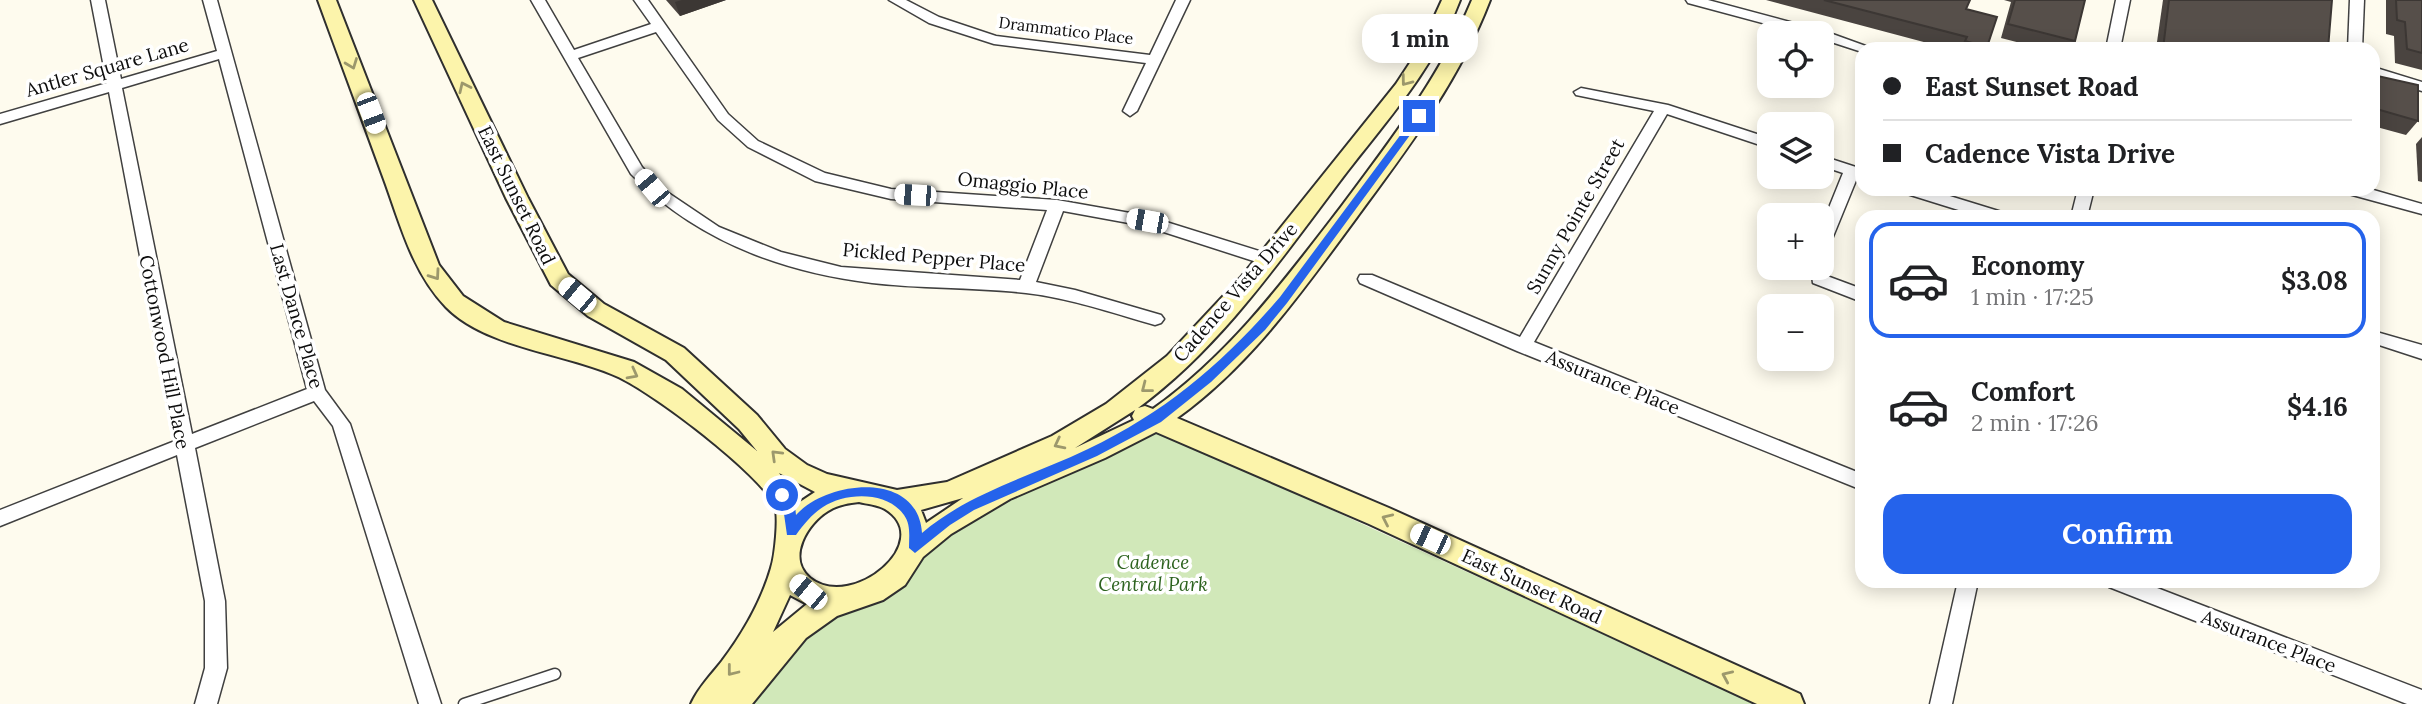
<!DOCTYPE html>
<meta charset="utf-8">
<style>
body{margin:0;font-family:Lora,serif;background:#f2f2f2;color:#202124;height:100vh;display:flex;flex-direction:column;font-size:26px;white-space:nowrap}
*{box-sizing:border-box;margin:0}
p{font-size:23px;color:#757577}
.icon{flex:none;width:38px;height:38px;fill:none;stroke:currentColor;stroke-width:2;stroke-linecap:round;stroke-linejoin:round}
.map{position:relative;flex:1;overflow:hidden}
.details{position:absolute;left:1855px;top:210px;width:525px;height:378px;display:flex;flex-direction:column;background:#fff;border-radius:21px;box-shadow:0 4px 18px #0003}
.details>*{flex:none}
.guide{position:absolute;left:1855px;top:42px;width:525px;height:154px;border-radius:21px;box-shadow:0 4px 18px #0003;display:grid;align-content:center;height:154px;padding:0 28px;background:#fff}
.fabs{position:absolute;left:1757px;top:21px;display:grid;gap:14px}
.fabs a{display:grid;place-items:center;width:77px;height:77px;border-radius:14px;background:#fff;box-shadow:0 4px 18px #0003;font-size:35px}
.end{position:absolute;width:32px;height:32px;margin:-16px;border:9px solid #2563eb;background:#fff;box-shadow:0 0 0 4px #fff}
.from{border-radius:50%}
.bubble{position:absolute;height:49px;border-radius:21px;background:#fff;box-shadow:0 4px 18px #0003;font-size:23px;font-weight:800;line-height:49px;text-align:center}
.car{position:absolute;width:21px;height:42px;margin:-21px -10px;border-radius:9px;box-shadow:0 0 5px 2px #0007;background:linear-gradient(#fff 24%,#345 0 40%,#fff 0 76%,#345 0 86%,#fff 0)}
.guide b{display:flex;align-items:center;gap:24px;height:66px;font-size:26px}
.guide b+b{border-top:2px solid #e0e0e0}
.guide i{width:18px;height:18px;background:#202124}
ul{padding:12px 0 0;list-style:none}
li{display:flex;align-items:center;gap:21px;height:116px;margin:0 14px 10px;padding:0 14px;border:4px solid transparent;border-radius:21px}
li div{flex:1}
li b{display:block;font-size:26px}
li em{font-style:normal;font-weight:800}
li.selected{border-color:#2563eb}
li>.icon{width:63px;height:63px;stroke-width:1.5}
.primary-button{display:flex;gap:14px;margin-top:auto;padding:14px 28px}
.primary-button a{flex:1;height:80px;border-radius:21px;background:#2563eb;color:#fff;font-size:28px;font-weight:800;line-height:80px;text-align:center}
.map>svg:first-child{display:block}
.green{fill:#d1e8b9}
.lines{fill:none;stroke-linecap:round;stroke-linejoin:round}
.lane-casing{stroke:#404040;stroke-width:13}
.street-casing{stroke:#404040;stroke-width:3}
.secondary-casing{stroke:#2f2f2f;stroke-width:4}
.lane{stroke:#fff;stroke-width:10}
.street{fill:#fff;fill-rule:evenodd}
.secondary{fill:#fcf4ab;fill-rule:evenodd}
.wall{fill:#4a4440}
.shaded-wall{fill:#3c3734}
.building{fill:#564f4a;stroke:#3c3734;stroke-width:2}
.oneway{stroke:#9c986c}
.route{fill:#2563eb}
.labels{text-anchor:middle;stroke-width:7;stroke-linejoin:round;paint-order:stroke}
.far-street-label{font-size:16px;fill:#0d0d0d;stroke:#fff}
.street-label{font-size:19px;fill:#0d0d0d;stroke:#fff}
.park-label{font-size:19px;font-style:italic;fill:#2d631f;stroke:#fff}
</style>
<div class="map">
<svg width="2422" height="704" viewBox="0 0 2422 704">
<rect width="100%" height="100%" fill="#fefbee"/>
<polygon class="green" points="1151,427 1755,704 753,704 810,626 959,521"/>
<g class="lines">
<defs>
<polyline id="lane" points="464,704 555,674"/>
<g id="street">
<path d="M91,0H105L121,79L217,51L203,0H217L325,390L350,424L441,704H419L333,426L314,401L195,448L225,601L227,668L217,704H195L205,668V601L177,455L0,526V510L175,441L109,92L0,124V114L107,83ZM219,59L307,389L192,434L122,88Z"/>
<path d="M531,0H545L574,50L651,24L634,0H648L728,114L758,141L825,173L891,189L1057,200L1147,216L1272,255L1274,259L1266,265L1145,226L1063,211L1036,282L1075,290L1161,315L1164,319L1161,323L1155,325C1113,313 1070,298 1026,293C975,287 923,289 872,283C781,272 696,240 631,174ZM656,32L718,120L748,147L815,181L891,199L1047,210L1020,280L841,267L781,252L719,227L664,190L642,167L578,58Z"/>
<polygon points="889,0 906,0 939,17 996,36 1150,55 1176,0 1190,0 1137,111 1130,116 1123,111 1146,63 994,44 929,23"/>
<polygon points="1686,0 1708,0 1827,32 1874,49 1862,49 1862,52 1822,39 1822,33 1800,33 1688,3"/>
<polygon points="2116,0 2130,0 2120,49 2106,49"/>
<polygon points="2350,0 2364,0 2362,49 2348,49"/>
<polygon points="2373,67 2422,82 2422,91 2373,76"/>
<polygon points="1581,88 1668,105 1769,138 1769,148 1667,114 1534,342 1862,474 1862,490 1517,351 1360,283 1358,279 1360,275 1372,275 1520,337 1654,111 1576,95 1574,92"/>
<polygon points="1822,156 1862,169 1862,179 1857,178 1830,244 1822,250 1822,225 1843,173 1822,166"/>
<polygon points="1902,189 1927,189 2005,213 2007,217 1981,217 1904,193"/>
<polygon points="2078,189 2094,189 2087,217 2071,217"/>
<polygon points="2343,189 2370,189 2422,204 2422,214 2345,193"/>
<polygon points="1822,263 1827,268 1827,276 1862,289 1862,302 1813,283 1811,268 1822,268"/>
<polygon points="2373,331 2422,345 2422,359 2373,343"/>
<polygon points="1958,581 1978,581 1952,704 1930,704"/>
<polygon points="2106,581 2139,581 2422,690 2422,704 2407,704 2109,587"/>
</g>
<path id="secondary" d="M318,0H336L439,265L463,296L504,322L634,362L682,389L757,451L739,429L666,360L588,316L551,285L506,198L414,0H432L528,198L568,274L604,304L684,348L757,415L785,449L807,465L827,474L897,490L947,482L1052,436L1106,404L1167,356L1242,276L1396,84L1421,46L1442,0H1460C1434,69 1387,120 1343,177C1281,259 1221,347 1138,408L1145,406L1153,409C1230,354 1284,281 1341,207C1391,140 1440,77 1472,0H1490C1459,81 1408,148 1357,217C1303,290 1251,365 1177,418L1389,508L1800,694L1804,704H1757L1369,524L1156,432L1105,458L1010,499L951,534L923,557L905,585L883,600L837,616L806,638L752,704H691C698,688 711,675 722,661C743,633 761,602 771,568C775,556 779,517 775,506C761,474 651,391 616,376C565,353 486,348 446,307C411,271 399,219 382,174C361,116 339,58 318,0ZM1135,410L1132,416L1134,420L1075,448ZM779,473L815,492L800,502ZM963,498L926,523L921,510ZM859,502C867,504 878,505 885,509C937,541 852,612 810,578C786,558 808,523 828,511C837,505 849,503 859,502ZM790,595L807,604L773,632Z"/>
</defs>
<use href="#lane" class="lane-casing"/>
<use href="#street" class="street-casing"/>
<use href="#secondary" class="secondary-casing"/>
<use href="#lane" class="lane"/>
<use href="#street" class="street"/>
<use href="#secondary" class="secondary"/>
</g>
<g class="wall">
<polygon points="666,0 726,0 680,16"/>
<polygon points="1766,0 1970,0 1966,9 1997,17 1986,49 1950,49"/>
<polygon points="2004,0 2085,0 2075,41 2070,49 2044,49 2001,38 2011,2"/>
<polygon points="2163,0 2332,0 2328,49 2156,49"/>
<polygon points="2386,0 2422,0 2422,70 2395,63 2394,36 2386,34"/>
<polygon points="2373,75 2418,121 2406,135 2373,126"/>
<polygon points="2422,137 2422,182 2418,181 2416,144"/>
</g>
<polygon class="shaded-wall" points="682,0 726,0 680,16 675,2"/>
<g class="building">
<polygon points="1824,0 1970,0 1966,9 1997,17 1987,47 1965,41 1967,37"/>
<polygon points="2015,0 2085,0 2075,41 2008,24"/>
<polygon points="2169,0 2332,0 2328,49 2163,49"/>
<polygon points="2396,0 2422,0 2422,53 2407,49 2405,22 2397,20"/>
<polygon points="2373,75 2418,85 2418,121 2373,108"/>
</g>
<defs><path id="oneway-chevron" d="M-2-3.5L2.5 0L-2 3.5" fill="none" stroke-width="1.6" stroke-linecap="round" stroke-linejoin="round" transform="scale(1.75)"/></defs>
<g class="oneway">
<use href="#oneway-chevron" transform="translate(352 64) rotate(69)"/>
<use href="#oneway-chevron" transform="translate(1406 81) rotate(127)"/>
<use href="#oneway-chevron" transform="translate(464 87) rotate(-115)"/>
<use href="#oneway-chevron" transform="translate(435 275) rotate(55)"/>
<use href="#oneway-chevron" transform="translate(633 374) rotate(28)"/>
<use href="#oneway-chevron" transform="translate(1146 388) rotate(142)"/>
<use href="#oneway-chevron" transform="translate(1059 444) rotate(153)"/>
<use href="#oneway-chevron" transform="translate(776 455) rotate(-136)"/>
<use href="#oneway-chevron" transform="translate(1387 519) rotate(-155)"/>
<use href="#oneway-chevron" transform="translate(732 671) rotate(128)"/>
<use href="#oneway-chevron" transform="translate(1727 676) rotate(-156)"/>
</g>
<path class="route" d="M1416,114L1424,116L1287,303L1265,330L1211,382L1161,422L1097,456L974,510L950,525L915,553L909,548C909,536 911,525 904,515C887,491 846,492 823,507C812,514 804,524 796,535H787L783,507L776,495L782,490L787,491L795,506L796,515C827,480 918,470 922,533C970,492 1032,476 1088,449C1167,411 1223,363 1280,297Z"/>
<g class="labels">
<g class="far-street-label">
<text transform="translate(1066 30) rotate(7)" y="6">Drammatico Place</text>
</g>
<g class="street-label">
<text transform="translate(107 67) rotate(-16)" y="7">Antler Square Lane</text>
<text transform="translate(1023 185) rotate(6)" y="7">Omaggio Place</text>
<text transform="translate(517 195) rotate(64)" y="7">East Sunset Road</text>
<text transform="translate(1575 216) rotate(-60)" y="7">Sunny Pointe Street</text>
<text transform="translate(934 257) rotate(5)" y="7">Pickled Pepper Place</text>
<text transform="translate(1235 292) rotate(-49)" y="7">Cadence Vista Drive</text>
<text transform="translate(297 316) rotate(74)" y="7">Last Dance Place</text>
<text transform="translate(165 352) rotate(79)" y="7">Cottonwood Hill Place</text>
<text transform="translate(1613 382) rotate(22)" y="7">Assurance Place</text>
<text transform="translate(1532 586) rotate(25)" y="7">East Sunset Road</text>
<text transform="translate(2269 641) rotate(21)" y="7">Assurance Place</text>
</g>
<g class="park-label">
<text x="1153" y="569">Cadence<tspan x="1153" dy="22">Central Park</tspan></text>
</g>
</g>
</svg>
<div class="fabs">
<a><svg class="icon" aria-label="locate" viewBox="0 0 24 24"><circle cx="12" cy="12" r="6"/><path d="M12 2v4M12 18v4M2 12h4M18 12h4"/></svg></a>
<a><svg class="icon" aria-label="layers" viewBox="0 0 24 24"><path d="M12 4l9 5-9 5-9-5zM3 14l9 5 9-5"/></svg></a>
<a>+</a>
<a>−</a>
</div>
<i class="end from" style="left:782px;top:495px"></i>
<i class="end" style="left:1419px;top:116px"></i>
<div class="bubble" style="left:1362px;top:14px;width:116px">1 min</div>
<i class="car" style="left:371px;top:113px;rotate:159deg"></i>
<i class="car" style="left:652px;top:188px;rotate:320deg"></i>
<i class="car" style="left:915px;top:195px;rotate:273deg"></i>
<i class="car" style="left:1147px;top:221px;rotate:280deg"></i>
<i class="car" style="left:577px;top:295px;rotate:310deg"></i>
<i class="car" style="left:1430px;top:539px;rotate:295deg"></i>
<i class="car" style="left:808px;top:592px;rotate:310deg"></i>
<div class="guide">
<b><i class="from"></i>East Sunset Road</b>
<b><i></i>Cadence Vista Drive</b>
</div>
<section class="details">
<ul>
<li class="selected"><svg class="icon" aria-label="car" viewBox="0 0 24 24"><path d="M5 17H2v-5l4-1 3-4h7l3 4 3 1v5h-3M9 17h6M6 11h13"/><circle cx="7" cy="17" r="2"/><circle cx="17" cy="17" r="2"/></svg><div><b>Economy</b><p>1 min · 17:25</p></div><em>$3.08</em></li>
<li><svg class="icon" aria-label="car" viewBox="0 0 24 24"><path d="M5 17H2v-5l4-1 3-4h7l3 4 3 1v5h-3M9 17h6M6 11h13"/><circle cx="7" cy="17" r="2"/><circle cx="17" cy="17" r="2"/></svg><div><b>Comfort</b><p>2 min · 17:26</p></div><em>$4.16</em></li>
</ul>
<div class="primary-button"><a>Confirm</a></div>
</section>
</div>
